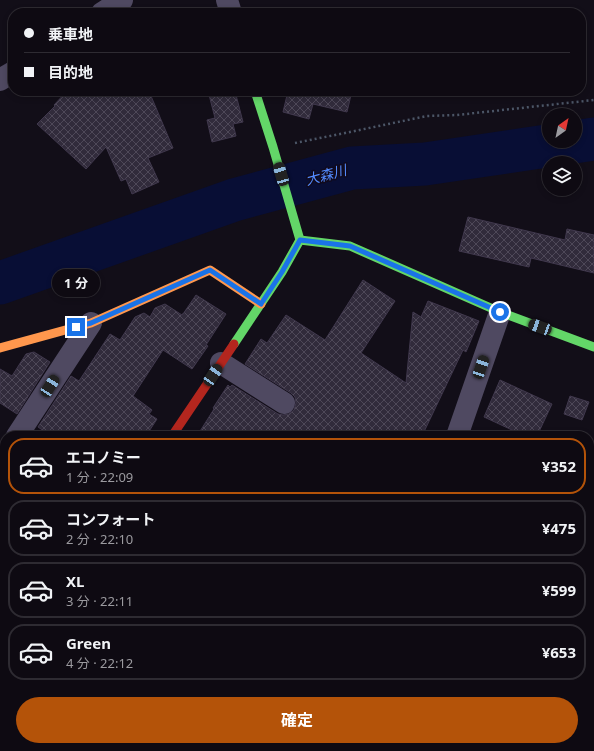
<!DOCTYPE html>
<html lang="ja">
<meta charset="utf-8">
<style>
body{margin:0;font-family:"Noto Sans","Noto Sans JP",sans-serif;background:#17131b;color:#f1f3f6;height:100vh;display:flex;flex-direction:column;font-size:15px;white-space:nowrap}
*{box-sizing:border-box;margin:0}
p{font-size:13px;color:#9b9a9f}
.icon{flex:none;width:22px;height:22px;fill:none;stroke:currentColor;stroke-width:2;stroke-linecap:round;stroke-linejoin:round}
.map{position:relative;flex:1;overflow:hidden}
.sheet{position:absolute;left:0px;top:431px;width:594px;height:320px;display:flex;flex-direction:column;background:#0e0a12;border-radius:16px 16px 0 0;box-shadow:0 2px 6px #0003,0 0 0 1px #2e2b32}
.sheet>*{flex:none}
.top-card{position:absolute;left:8px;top:8px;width:578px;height:88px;border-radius:16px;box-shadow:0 2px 6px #0003,0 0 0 1px #2e2b32;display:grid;align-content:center;height:88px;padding:0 16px;background:#0e0a12}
.needle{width:26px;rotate:33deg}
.fabs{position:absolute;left:542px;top:108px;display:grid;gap:8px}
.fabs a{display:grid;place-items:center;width:40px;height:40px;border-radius:50%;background:#0e0a12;box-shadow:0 2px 6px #0003,0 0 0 1px #2e2b32;font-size:20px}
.end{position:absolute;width:18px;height:18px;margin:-9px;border:5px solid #1a73e8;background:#fff;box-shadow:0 0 0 2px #fff}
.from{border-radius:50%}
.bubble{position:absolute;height:28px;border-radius:14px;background:#0e0a12;box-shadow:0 2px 6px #0003,0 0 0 1px #2e2b32;font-size:13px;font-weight:700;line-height:28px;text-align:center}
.car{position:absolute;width:12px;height:24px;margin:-12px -6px;border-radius:5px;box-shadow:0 0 3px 1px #0007;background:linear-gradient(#222 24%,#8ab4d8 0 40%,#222 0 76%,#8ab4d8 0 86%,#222 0)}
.top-card b{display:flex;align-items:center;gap:14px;height:38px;font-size:15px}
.top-card b+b{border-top:1px solid #2e2b32}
.top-card i{width:10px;height:10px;background:#f1f3f6}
ul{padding:7px 0 0;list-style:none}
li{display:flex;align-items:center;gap:12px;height:56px;margin:0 8px 6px;padding:0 8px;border:2px solid #2e2b32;border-radius:16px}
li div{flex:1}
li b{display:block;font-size:15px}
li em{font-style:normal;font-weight:700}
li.current{border-color:#b45309}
li>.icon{width:36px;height:36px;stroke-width:1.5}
.button{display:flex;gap:8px;margin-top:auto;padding:8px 16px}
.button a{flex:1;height:46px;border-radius:24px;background:#b45309;color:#fff;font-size:16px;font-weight:700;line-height:46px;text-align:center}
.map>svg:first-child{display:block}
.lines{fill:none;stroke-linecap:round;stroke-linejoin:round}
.stream{stroke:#080e35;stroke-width:7}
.river{stroke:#080e35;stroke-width:43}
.building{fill:url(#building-cross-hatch);stroke:#40384d}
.path{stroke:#4c5667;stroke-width:2.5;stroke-dasharray:2 3;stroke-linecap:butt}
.street{stroke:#4f4961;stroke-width:22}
.fast{stroke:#63d668;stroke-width:9}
.slow{stroke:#ff974d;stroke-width:9}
.jam{stroke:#b3261e;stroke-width:9}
.route{stroke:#1a73e8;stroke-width:5}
.labels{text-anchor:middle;stroke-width:3;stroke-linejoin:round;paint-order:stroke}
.water-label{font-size:14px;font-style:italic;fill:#538bff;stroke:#110a1c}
</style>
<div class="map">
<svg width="594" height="751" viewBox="0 0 594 751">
<defs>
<pattern id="building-cross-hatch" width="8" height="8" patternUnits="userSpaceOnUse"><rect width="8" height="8" fill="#312b3b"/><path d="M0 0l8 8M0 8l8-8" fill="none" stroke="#4e4858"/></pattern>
</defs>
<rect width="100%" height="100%" fill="#120e18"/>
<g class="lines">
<polyline class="stream" points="137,751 138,746"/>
<polyline class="river" points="0,283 234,200 352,168 425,164 594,139"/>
</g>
<g class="building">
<polygon points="67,91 145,91 151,96 173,148 148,158 159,182 132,194 126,179 121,181 106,147 86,169 37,124 55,106 54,105"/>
<polygon points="208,91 235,91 243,122 233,124 236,136 212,142 207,120 215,118"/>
<polygon points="288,91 352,91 347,112 313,104 309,119 283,112"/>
<polygon points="468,217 565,240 567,229 594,235 594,273 531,258 529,267 459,251"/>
<polygon points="363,280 395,301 361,353 406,383 413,312 421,317 428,301 479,321 466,352 463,350 422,436 197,436 214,409 213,408 228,385 230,387 232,385 278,414 283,415 289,414 294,410 296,403 295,397 291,393 245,364 261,339 267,343 286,315 325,340"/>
<polygon points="196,295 226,314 206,345 208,346 192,369 163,350 133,396 152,410 149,414 157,419 146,436 51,436 38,427 71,376 79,381 110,334 120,340 135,317 144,313 150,317 155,308 165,304 182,315 182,314 183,314"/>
<polygon points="34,352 50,362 17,414 0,403 0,369 12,376 26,354"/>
<polygon points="500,380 552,404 537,436 525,436 484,417"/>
<polygon points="570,396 589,402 582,420 564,414"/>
</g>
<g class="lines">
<polyline class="path" points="295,143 345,133 427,116 457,115 594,100"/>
<g class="street">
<polyline points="227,0 231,13"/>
<polyline points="102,13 122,0"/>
<polyline points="0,80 13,72"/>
<polyline points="221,363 284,403"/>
<polyline points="17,436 91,323"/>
<polyline points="457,436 500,312"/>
<polyline points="0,462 5,455"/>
<polyline points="0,691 5,684"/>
<polyline points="252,751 256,746"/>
<polyline points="417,751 421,746"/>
</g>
<g class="fast">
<polyline points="300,240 350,246 500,312 594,347"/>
<polyline points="234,344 282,272 300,240 273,147 255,91"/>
</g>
<polyline class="slow" points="0,348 91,323 210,270 261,304"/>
<polyline class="jam" points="172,436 234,344"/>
</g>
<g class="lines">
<polyline class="route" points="76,327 91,323 210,270 261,304 282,272 300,240 350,246 500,312"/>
</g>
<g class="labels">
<g class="water-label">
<text transform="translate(326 175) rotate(-15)" y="5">大森川</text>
</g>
</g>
</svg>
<div class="fabs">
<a><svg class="needle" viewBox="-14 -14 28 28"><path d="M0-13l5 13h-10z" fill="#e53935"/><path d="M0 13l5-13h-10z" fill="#9b9a9f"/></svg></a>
<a><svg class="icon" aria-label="layers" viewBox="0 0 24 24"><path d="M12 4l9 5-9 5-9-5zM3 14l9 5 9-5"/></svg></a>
</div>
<i class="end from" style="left:500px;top:312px"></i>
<i class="end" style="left:76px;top:327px"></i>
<div class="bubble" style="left:52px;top:269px;width:48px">1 分</div>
<i class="car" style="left:281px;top:174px;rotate:344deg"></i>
<i class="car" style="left:540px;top:327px;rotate:290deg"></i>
<i class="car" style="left:481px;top:367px;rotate:19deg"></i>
<i class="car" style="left:213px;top:375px;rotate:34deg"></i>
<i class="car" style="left:50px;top:386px;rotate:33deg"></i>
<div class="top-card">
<b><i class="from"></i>乗車地</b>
<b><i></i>目的地</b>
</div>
<section class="sheet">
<ul>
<li class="current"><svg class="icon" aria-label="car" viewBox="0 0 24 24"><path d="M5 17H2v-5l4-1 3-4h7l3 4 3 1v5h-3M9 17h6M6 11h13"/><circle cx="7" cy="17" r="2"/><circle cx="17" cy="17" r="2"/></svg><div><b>エコノミー</b><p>1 分 · 22:09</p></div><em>¥352</em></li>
<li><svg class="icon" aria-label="car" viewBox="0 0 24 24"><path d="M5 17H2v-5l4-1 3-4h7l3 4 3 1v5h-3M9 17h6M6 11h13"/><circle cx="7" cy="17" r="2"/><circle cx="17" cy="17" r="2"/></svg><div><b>コンフォート</b><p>2 分 · 22:10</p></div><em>¥475</em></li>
<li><svg class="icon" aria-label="car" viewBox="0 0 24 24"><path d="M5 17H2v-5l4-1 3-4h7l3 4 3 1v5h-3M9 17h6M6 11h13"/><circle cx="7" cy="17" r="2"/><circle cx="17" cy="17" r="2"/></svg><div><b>XL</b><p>3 分 · 22:11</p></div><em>¥599</em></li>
<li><svg class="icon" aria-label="car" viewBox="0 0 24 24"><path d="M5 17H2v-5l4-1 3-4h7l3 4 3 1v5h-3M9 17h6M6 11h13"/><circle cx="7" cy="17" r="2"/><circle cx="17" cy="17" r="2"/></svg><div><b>Green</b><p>4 分 · 22:12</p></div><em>¥653</em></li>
</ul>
<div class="button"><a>確定</a></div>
</section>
</div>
